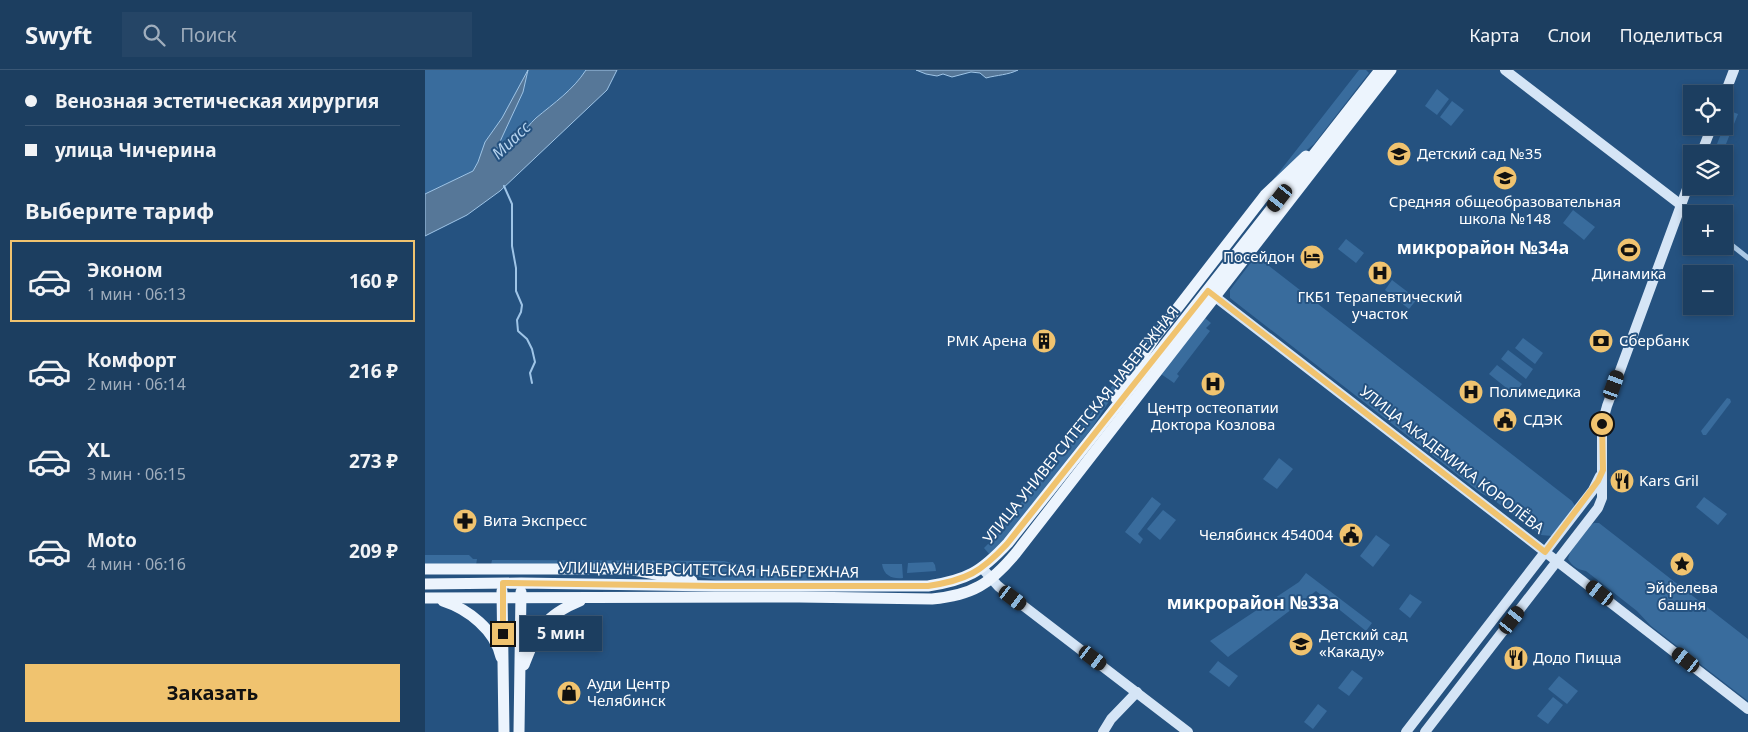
<!DOCTYPE html>
<html lang="ru">
<meta charset="utf-8">
<style>
body{margin:0;font-family:"Noto Sans",sans-serif;background:#254566;color:#f1f3f6;height:100vh;display:flex;flex-direction:column;font-size:19px;white-space:nowrap}
*{box-sizing:border-box;margin:0}
p{font-size:16px;color:#a0aebd}
.icon{flex:none;width:28px;height:28px;fill:none;stroke:currentColor;stroke-width:2;stroke-linecap:round;stroke-linejoin:round}
.map{position:relative;flex:1;overflow:hidden}
.side{display:flex;flex-direction:column;background:#1c3e60;width:425px}
.side>*{flex:none}
.hud{display:grid;align-content:center;height:110px;padding:0 25px;background:#1c3e60}
.controls{position:absolute;left:1258px;top:15px;display:grid;gap:10px}
.controls a{display:grid;place-items:center;width:50px;height:50px;border-radius:0px;background:#1c3e60;box-shadow:0 2px 8px #0003,0 0 0 1px #3a5775;font-size:25px}
.end{position:absolute;width:22px;height:22px;margin:-11px;border:6px solid #f0c36f;background:#111;box-shadow:0 0 0 2px #111}
.from{border-radius:50%}
.bubble{position:absolute;height:35px;border-radius:0px;background:#1c3e60;box-shadow:0 2px 8px #0003,0 0 0 1px #3a5775;font-size:16px;font-weight:700;line-height:35px;text-align:center}
.car{position:absolute;width:15px;height:30px;margin:-15px -8px;border-radius:6px;box-shadow:0 0 4px 1px #0007;background:linear-gradient(#222 24%,#8ab4d8 0 40%,#222 0 76%,#8ab4d8 0 86%,#222 0)}
.hud b{display:flex;align-items:center;gap:18px;height:48px;font-size:19px}
.hud b+b{border-top:1px solid #3a5775}
.hud i{width:12px;height:12px;background:#f1f3f6}
ul{padding:0;list-style:none}
li{display:flex;align-items:center;gap:15px;height:82px;margin:0 10px 8px;padding:0 15px;border:2px solid transparent;border-radius:0px}
li div{flex:1}
li b{display:block;font-size:19px}
li em{font-style:normal;font-weight:700}
li.current{border-color:#f0c36f}
li>.icon{width:45px;height:45px;stroke-width:1.5}
h2{padding:0 25px;font-size:22px;line-height:60px}
.primary-button{display:flex;gap:10px;margin-top:auto;padding:10px 25px}
.primary-button a{flex:1;height:58px;border-radius:0px;background:#f0c36f;color:#111;font-size:20px;font-weight:700;line-height:58px;text-align:center}
header{display:flex;align-items:center;gap:30px;box-sizing:border-box;height:70px;padding:0 25px;background:#1c3e60;border-bottom:1px solid #3a5775}
header strong{font-size:24px}
nav{display:flex;gap:28px;margin-inline-start:auto;font-size:18px}
.search{width:350px;height:45px;background:#254566;display:flex;align-items:center;gap:12px;box-sizing:border-box;padding:0 18px;border-radius:0px;color:#a0aebd;font-size:19px}
main{display:flex;flex:1;min-height:0}
.map>svg:first-child{display:block}
.green{fill:#396c9d}
.water{fill:#567798;stroke:#9fc5e7}
.lines{fill:none;stroke-linecap:round;stroke-linejoin:round}
.stream{stroke:#9fc5e7;stroke-width:2}
.street{stroke:#abc9e6;stroke-width:5}
.secondary{stroke:#d5e5f6;stroke-width:10}
.primary{stroke:#ecf4fd;stroke-width:11}
.route{stroke:#f0c36f;stroke-width:6}
.labels{text-anchor:middle;stroke-width:4;stroke-linejoin:round;paint-order:stroke}
.poi-label{font-size:15px;fill:#fff;stroke:#255280;text-anchor:start}
.street-label{font-size:15px;fill:#fff;stroke:#255280}
.water-label{font-size:16px;font-style:italic;fill:#b6d3ee;stroke:#255280}
.quarter-label{font-size:18px;font-weight:bold;fill:#fff;stroke:#255280}
</style>
<header>
<strong>Swyft</strong>
<div class="search"><svg class="icon" aria-label="search" viewBox="0 0 24 24"><circle cx="10" cy="10" r="6"/><path d="M15 15l6 6"/></svg>Поиск</div>
<nav><a>Карта</a><a>Слои</a><a>Поделиться</a></nav>
</header>
<main>
<section class="side">
<div class="hud">
<b><i class="from"></i>Венозная эстетическая хирургия</b>
<b><i></i>улица Чичерина</b>
</div>
<h2>Выберите тариф</h2>
<ul>
<li class="current"><svg class="icon" aria-label="car" viewBox="0 0 24 24"><path d="M5 17H2v-5l4-1 3-4h7l3 4 3 1v5h-3M9 17h6M6 11h13"/><circle cx="7" cy="17" r="2"/><circle cx="17" cy="17" r="2"/></svg><div><b>Эконом</b><p>1 мин · 06:13</p></div><em>160 ₽</em></li>
<li><svg class="icon" aria-label="car" viewBox="0 0 24 24"><path d="M5 17H2v-5l4-1 3-4h7l3 4 3 1v5h-3M9 17h6M6 11h13"/><circle cx="7" cy="17" r="2"/><circle cx="17" cy="17" r="2"/></svg><div><b>Комфорт</b><p>2 мин · 06:14</p></div><em>216 ₽</em></li>
<li><svg class="icon" aria-label="car" viewBox="0 0 24 24"><path d="M5 17H2v-5l4-1 3-4h7l3 4 3 1v5h-3M9 17h6M6 11h13"/><circle cx="7" cy="17" r="2"/><circle cx="17" cy="17" r="2"/></svg><div><b>XL</b><p>3 мин · 06:15</p></div><em>273 ₽</em></li>
<li><svg class="icon" aria-label="car" viewBox="0 0 24 24"><path d="M5 17H2v-5l4-1 3-4h7l3 4 3 1v5h-3M9 17h6M6 11h13"/><circle cx="7" cy="17" r="2"/><circle cx="17" cy="17" r="2"/></svg><div><b>Moto</b><p>4 мин · 06:16</p></div><em>209 ₽</em></li>
</ul>
<div class="primary-button"><a>Заказать</a></div>
</section>
<div class="map">
<svg width="1323" height="662" viewBox="0 0 1323 662">
<rect width="100%" height="100%" fill="#255280"/>
<g class="green">
<path d="M0,0H161C148,20 129,33 111,48C99,59 90,77 74,82L72,78L98,22L103,1L77,49L60,72L53,92L48,101L0,124Z"/>
<polygon points="934,0 941,0 944,3 889,74 871,89 833,129"/>
<polygon points="1012,19 1024,29 1012,45 1000,36"/>
<polygon points="1027,31 1039,40 1026,56 1015,47"/>
<polygon points="1305,41 1313,44 1297,84 1288,84"/>
<polygon points="1148,140 1170,157 1159,170 1138,153"/>
<polygon points="921,169 939,183 931,193 913,179"/>
<polygon points="831,189 835,189 1147,431 1150,436 1127,466 1116,465 1070,431 1056,423 805,228 805,220 827,191"/>
<polygon points="967,210 992,229 984,239 960,220"/>
<polygon points="780,248 786,253 781,258 785,261 752,304 754,306 749,313 736,304"/>
<polygon points="1098,268 1118,283 1110,294 1090,278"/>
<polygon points="724,269 667,358 577,473 565,485 559,478 567,470"/>
<polygon points="1083,280 1108,299 1101,309 1076,289"/>
<polygon points="1072,295 1097,314 1089,324 1064,304"/>
<polygon points="1302,328 1305,329 1306,332 1281,365 1278,365 1276,361"/>
<polygon points="854,388 868,399 852,419 838,409"/>
<polygon points="727,427 736,434 713,464 718,469 715,474 700,462"/>
<polygon points="1279,427 1302,444 1293,455 1271,437"/>
<polygon points="738,440 751,450 735,470 722,459"/>
<path d="M1169,453H1174L1323,569V631L1226,556L1212,541L1161,501C1152,499 1148,497 1143,489L1145,482L1166,455Z"/>
<polygon points="951,465 965,475 948,497 935,486"/>
<polygon points="0,485 44,485 48,489 52,489 51,495 0,496"/>
<polygon points="67,490 299,491 355,504 390,504 390,508 386,510 291,510 245,502 66,495"/>
<polygon points="508,492 510,495 511,501 482,503 483,493"/>
<path d="M457,494H477L478,508C467,509 459,506 457,494Z"/>
<polygon points="881,503 947,553 941,561 891,521 803,587 785,571 874,512"/>
<polygon points="985,524 997,532 985,548 974,539"/>
<polygon points="793,591 813,606 804,617 784,602"/>
<polygon points="927,600 938,608 924,626 913,618"/>
<polygon points="1134,606 1153,621 1142,634 1123,619"/>
<polygon points="1128,627 1138,635 1123,654 1112,646"/>
<polygon points="893,634 902,641 888,659 879,652"/>
</g>
<g class="water">
<path d="M103,0L98,22L72,78L74,82C90,78 99,59 111,48C129,33 148,20 161,0H192L182,20L75,121L42,145L0,166V124L48,101L53,92L60,72L77,48Z"/>
<path d="M491,0H593C583,5 572,5 561,8L555,3L546,2L527,7L518,4L512,6L501,4Z"/>
</g>
<g class="lines">
<polyline class="stream" points="79,116 87,134 87,176 91,198 91,221 97,235 96,242 92,250 93,261 102,269 107,279 110,292 105,303 107,313"/>
<g class="street">
<polyline points="1256,136 1266,144"/>
<polyline points="1299,169 1323,188"/>
</g>
<g class="secondary">
<polyline points="1080,0 1256,135"/>
<polyline points="1299,26 1309,0"/>
<polyline points="1276,84 1287,56"/>
<polyline points="784,222 1323,639"/>
<polyline points="557,498 573,516 588,528 763,662"/>
<polyline points="678,662 686,649 712,622"/>
<polyline points="981,662 1168,420 1175,406"/>
<polyline points="1000,662 1173,438 1177,428 1177,354 1182,336 1266,108"/>
</g>
<g class="primary">
<polyline points="691,328 730,267 840,125 881,86"/>
<polyline points="0,499 204,499 267,511"/>
<path d="M0,514L96,513L290,516H503C542,510 556,502 583,473L669,365L955,0"/>
<polyline points="77,521 79,662"/>
<path d="M0,528L374,527L507,529C548,525 565,514 591,483L966,0"/>
<path d="M18,531C43,539 70,560 76,587"/>
<path d="M99,595C113,560 118,546 155,531"/>
<polyline points="94,662 96,522"/>
</g>
</g>
<g class="lines">
<path class="route" d="M78,564V513L290,516H503C542,510 556,502 582,474L783,221L1120,482L1173,411L1178,400L1177,354"/>
</g>
<defs>
<symbol id="school-disc" viewBox="-11 -11 22 22"><circle r="9.5" fill="#f0c36f" stroke="#255280"/><path d="M0-5L7-2L0 1L-7-2ZM-4 1L0 2.5L4 1V4Q0 6-4 4Z" fill="#111"/></symbol>
<symbol id="stadium-disc" viewBox="-11 -11 22 22"><circle r="9.5" fill="#f0c36f" stroke="#255280"/><path d="M0-5a6.5 5 0 1 0 0 10a6.5 5 0 1 0 0-10ZM-3.5-1.8h7v3.6h-7Z" fill="#111"/></symbol>
<symbol id="hotel-disc" viewBox="-11 -11 22 22"><circle r="9.5" fill="#f0c36f" stroke="#255280"/><path d="M-6-4.5h1.5V1H6V5H4.5V3h-9V5H-6ZM-4 0a1.8 1.8 0 1 1 3.6 0ZM.5 0V-2.5h3Q6-2.5 6 0Z" fill="#111"/></symbol>
<symbol id="hospital-disc" viewBox="-11 -11 22 22"><circle r="9.5" fill="#f0c36f" stroke="#255280"/><path d="M-5-5h3v3.5h4V-5h3V5h-3V1.5h-4V5h-3Z" fill="#111"/></symbol>
<symbol id="building-disc" viewBox="-11 -11 22 22"><circle r="9.5" fill="#f0c36f" stroke="#255280"/><path d="M-4-6H4V6H1V3H-1V6H-4ZM-2.5-4.3h1.7v1.8h-1.7ZM.8-4.3h1.7v1.8H.8ZM-2.5-1h1.7V.8h-1.7ZM.8-1h1.7V.8H.8Z" fill="#111"/></symbol>
<symbol id="bank-disc" viewBox="-11 -11 22 22"><circle r="9.5" fill="#f0c36f" stroke="#255280"/><path d="M-6-4H6V4H-6ZM0-2.3a2.3 2.3 0 1 0 0 4.6a2.3 2.3 0 1 0 0-4.6Z" fill="#111"/></symbol>
<symbol id="civic-disc" viewBox="-11 -11 22 22"><circle r="9.5" fill="#f0c36f" stroke="#255280"/><path d="M-.6-6.5H3V-4.5H.6V-3L4-1V1h2V6H-6V1h2V-1L-.6-3ZM-1.2 2.5V6h2.4V2.5Z" fill="#111"/></symbol>
<symbol id="restaurant-disc" viewBox="-11 -11 22 22"><circle r="9.5" fill="#f0c36f" stroke="#255280"/><path d="M-5-6h1v4h1v-4h1v4h1v-4h1v5L-1.5 .5V6h-2V.5L-5-1ZM5-6V6H3V1.5H1.5Q1.5-4 5-6Z" fill="#111"/></symbol>
<symbol id="pharmacy-disc" viewBox="-11 -11 22 22"><circle r="9.5" fill="#f0c36f" stroke="#255280"/><path d="M-2-6h4v4h4v4h-4v4h-4v-4h-4v-4h4Z" fill="#111"/></symbol>
<symbol id="sight-disc" viewBox="-11 -11 22 22"><circle r="9.5" fill="#f0c36f" stroke="#255280"/><path d="M0-6L1.8-2.2L6-1.7L2.9 1.2L3.7 5.4L0 3.3L-3.7 5.4L-2.9 1.2L-6-1.7L-1.8-2.2Z" fill="#111"/></symbol>
<symbol id="shop-disc" viewBox="-11 -11 22 22"><circle r="9.5" fill="#f0c36f" stroke="#255280"/><path d="M-5-2.5h2.3a2.7 3.5 0 0 1 5.4 0H5L5.5 6h-11ZM-1.5-2.5h3a1.5 2.3 0 0 0-3 0Z" fill="#111"/></symbol>
</defs>
<g fill-rule="evenodd">
<use href="#school-disc" x="960" y="70" width="28" height="28"/>
<use href="#school-disc" x="1066" y="94" width="28" height="28"/>
<use href="#stadium-disc" x="1190" y="166" width="28" height="28"/>
<use href="#hotel-disc" x="873" y="173" width="28" height="28"/>
<use href="#hospital-disc" x="941" y="189" width="28" height="28"/>
<use href="#building-disc" x="605" y="257" width="28" height="28"/>
<use href="#bank-disc" x="1162" y="257" width="28" height="28"/>
<use href="#hospital-disc" x="774" y="300" width="28" height="28"/>
<use href="#hospital-disc" x="1032" y="308" width="28" height="28"/>
<use href="#civic-disc" x="1066" y="336" width="28" height="28"/>
<use href="#restaurant-disc" x="1183" y="397" width="28" height="28"/>
<use href="#pharmacy-disc" x="26" y="437" width="28" height="28"/>
<use href="#civic-disc" x="912" y="451" width="28" height="28"/>
<use href="#sight-disc" x="1243" y="480" width="28" height="28"/>
<use href="#school-disc" x="862" y="560" width="28" height="28"/>
<use href="#restaurant-disc" x="1077" y="574" width="28" height="28"/>
<use href="#shop-disc" x="130" y="609" width="28" height="28"/>
</g>
<g class="labels">
<g class="poi-label">
<text x="992" y="89">Детский сад №35</text>
<text x="1080" y="137" text-anchor="middle">Средняя общеобразовательная<tspan x="1080" dy="17">школа №148</tspan></text>
<text x="870" y="192" text-anchor="end">Посейдон</text>
<text x="1204" y="209" text-anchor="middle">Динамика</text>
<text x="955" y="232" text-anchor="middle">ГКБ1 Терапевтический<tspan x="955" dy="17">участок</tspan></text>
<text x="602" y="276" text-anchor="end">РМК Арена</text>
<text x="1194" y="276">Сбербанк</text>
<text x="1064" y="327">Полимедика</text>
<text x="788" y="343" text-anchor="middle">Центр остеопатии<tspan x="788" dy="17">Доктора Козлова</tspan></text>
<text x="1098" y="355">СДЭК</text>
<text x="1214" y="416">Kars Gril</text>
<text x="58" y="456">Вита Экспресс</text>
<text x="908" y="470" text-anchor="end">Челябинск 454004</text>
<text x="1257" y="523" text-anchor="middle">Эйфелева<tspan x="1257" dy="17">башня</tspan></text>
<text x="894" y="570">Детский сад<tspan x="894" dy="17">«Какаду»</tspan></text>
<text x="1108" y="593">Додо Пицца</text>
<text x="162" y="619">Ауди Центр<tspan x="162" dy="17">Челябинск</tspan></text>
</g>
<g class="street-label">
<text transform="translate(656 355) rotate(-51)" y="5">УЛИЦА УНИВЕРСИТЕТСКАЯ НАБЕРЕЖНАЯ</text>
<text transform="translate(1027 390) rotate(38)" y="5">УЛИЦА АКАДЕМИКА КОРОЛЁВА</text>
<text transform="translate(284 500) rotate(1)" y="5">УЛИЦА УНИВЕРСИТЕТСКАЯ НАБЕРЕЖНАЯ</text>
</g>
<g class="water-label">
<text transform="translate(86 70) rotate(-44)" y="6">Миасс</text>
</g>
<g class="quarter-label">
<text x="1058" y="184">микрорайон №34а</text>
<text x="828" y="539">микрорайон №33а</text>
</g>
</g>
</svg>
<div class="controls">
<a><svg class="icon" aria-label="locate" viewBox="0 0 24 24"><circle cx="12" cy="12" r="6"/><path d="M12 2v4M12 18v4M2 12h4M18 12h4"/></svg></a>
<a><svg class="icon" aria-label="layers" viewBox="0 0 24 24"><path d="M12 4l9 5-9 5-9-5zM3 14l9 5 9-5"/></svg></a>
<a>+</a>
<a>−</a>
</div>
<i class="end from" style="left:1177px;top:354px"></i>
<i class="end" style="left:78px;top:564px"></i>
<div class="bubble" style="left:95px;top:546px;width:82px">5 мин</div>
<i class="car" style="left:855px;top:128px;rotate:218deg"></i>
<i class="car" style="left:1189px;top:315px;rotate:20deg"></i>
<i class="car" style="left:1175px;top:523px;rotate:308deg"></i>
<i class="car" style="left:588px;top:528px;rotate:127deg"></i>
<i class="car" style="left:1087px;top:550px;rotate:38deg"></i>
<i class="car" style="left:668px;top:588px;rotate:127deg"></i>
<i class="car" style="left:1261px;top:590px;rotate:308deg"></i>
</div>
</main>
